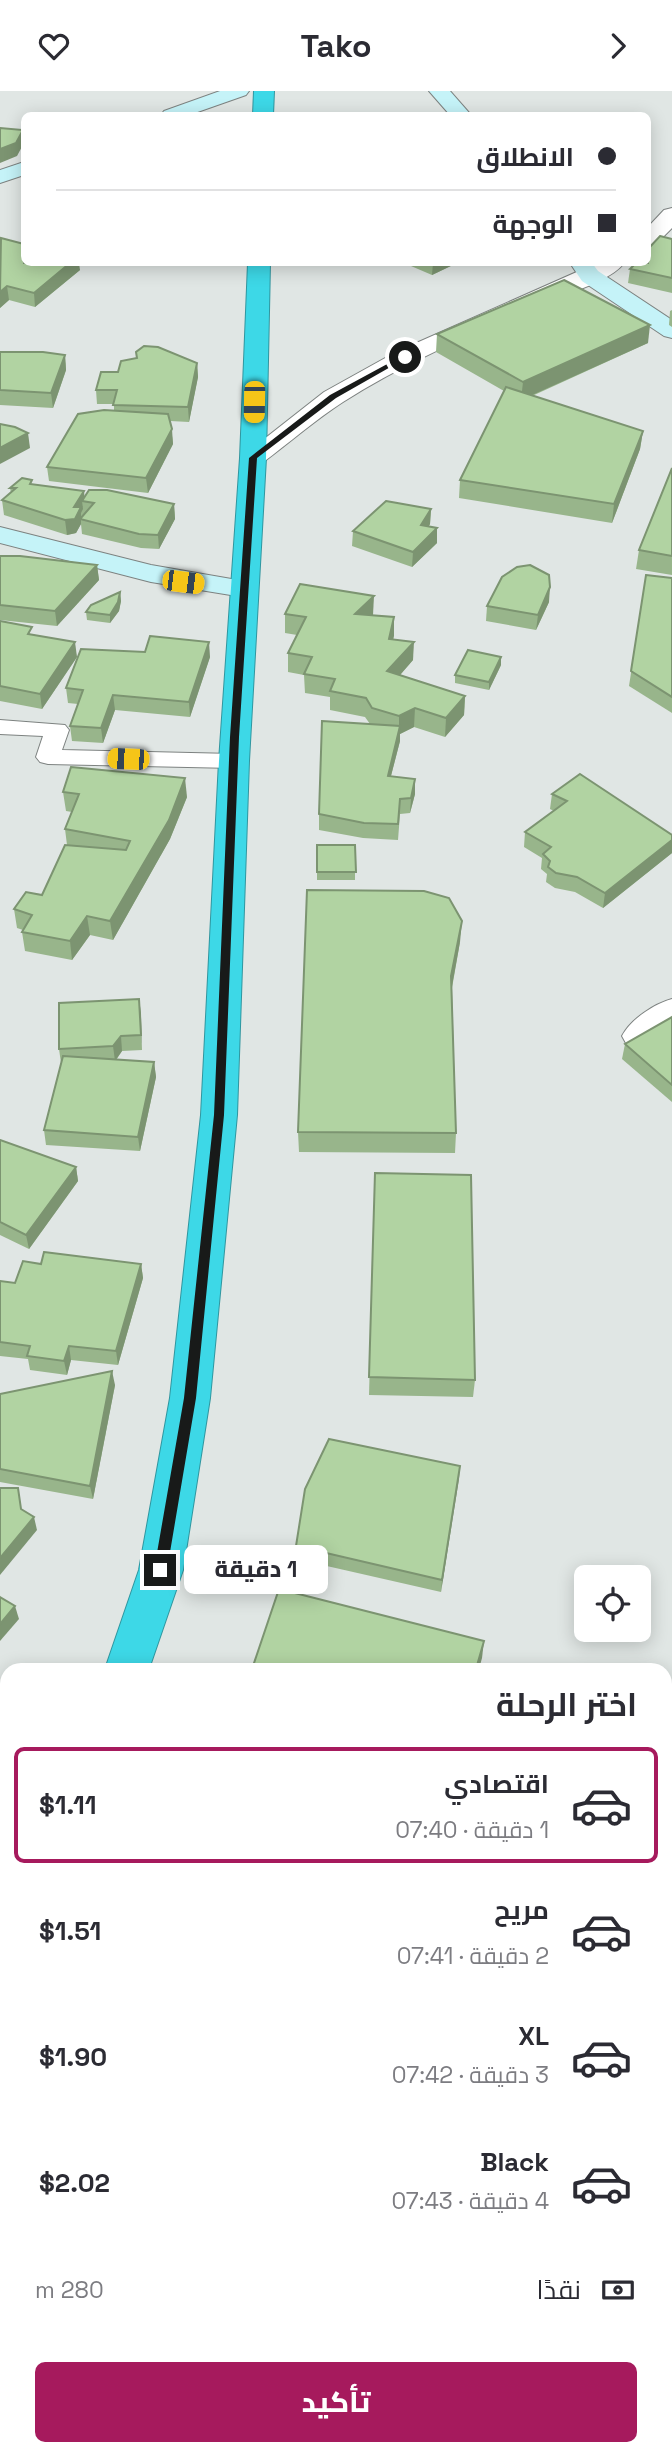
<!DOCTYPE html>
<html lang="ar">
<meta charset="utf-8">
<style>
body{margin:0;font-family:"Space Grotesk",Cairo,sans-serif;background:#f2f2f3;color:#2b2b33;direction:rtl;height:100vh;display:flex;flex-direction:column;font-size:26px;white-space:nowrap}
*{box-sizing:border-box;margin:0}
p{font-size:23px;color:#7c7c81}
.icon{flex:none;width:38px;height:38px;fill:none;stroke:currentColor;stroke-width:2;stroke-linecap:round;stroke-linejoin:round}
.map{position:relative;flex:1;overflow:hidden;direction:ltr}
.panel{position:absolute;left:0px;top:1572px;width:672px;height:793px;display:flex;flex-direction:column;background:#fff;border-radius:21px 21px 0 0;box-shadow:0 4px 18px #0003;direction:rtl}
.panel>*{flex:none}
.banner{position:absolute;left:21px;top:21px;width:630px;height:154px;border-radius:10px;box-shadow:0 4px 18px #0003;direction:rtl;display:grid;align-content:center;height:154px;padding:0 35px;background:#fff}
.controls{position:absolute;left:574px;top:1474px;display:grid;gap:14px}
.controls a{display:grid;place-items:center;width:77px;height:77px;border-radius:10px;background:#fff;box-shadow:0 4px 18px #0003;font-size:35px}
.end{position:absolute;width:32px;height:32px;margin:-16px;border:9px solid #181a19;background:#fff;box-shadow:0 0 0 4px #fff}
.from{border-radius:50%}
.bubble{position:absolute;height:49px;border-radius:10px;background:#fff;box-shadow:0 4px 18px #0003;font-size:23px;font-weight:800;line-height:49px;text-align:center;direction:rtl}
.car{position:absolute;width:21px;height:42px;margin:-21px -10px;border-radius:9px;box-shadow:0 0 5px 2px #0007;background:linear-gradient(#f5c518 24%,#345 0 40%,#f5c518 0 76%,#345 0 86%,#f5c518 0)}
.banner b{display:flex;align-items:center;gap:24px;height:66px;font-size:26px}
.banner b+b{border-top:2px solid #e1e1e2}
.banner i{width:18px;height:18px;background:#2b2b33}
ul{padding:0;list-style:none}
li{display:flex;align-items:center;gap:21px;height:116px;margin:0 14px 10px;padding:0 21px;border:4px solid transparent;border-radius:10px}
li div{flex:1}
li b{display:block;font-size:26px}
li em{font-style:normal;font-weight:800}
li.current{border-color:#a61a5d}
li>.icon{width:63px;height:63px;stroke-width:1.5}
h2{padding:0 35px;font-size:32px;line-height:84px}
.pay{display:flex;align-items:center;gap:18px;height:77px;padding:0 35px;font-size:26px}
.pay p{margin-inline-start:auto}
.action{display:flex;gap:14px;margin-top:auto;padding:14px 35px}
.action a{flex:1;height:80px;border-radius:10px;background:#a61a5d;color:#fff;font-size:28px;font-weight:800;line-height:80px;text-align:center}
header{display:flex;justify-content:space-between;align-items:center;height:91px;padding:0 35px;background:#fff;font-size:32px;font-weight:800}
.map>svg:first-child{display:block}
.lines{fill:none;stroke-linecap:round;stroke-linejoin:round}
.lane-casing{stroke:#7d8280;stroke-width:2}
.street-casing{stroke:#7d8280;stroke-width:2}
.secondary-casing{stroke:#7d8280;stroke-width:2}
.highway-casing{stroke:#30969f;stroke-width:2}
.lane{fill:#fff;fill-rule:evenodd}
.street{fill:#fff;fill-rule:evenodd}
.secondary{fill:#c5f3f8;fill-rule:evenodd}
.highway{fill:#3dd8e7;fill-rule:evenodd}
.wall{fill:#98b58b}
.shaded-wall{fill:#7c9471}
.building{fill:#b1d3a2;stroke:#7c9471;stroke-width:2}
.route{fill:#181a19}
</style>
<header><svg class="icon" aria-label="forward" viewBox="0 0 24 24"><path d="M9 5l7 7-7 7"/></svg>Tako<svg class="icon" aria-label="heart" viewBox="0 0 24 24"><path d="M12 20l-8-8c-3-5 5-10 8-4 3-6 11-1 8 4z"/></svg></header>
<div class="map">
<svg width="672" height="2363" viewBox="0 0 672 2363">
<rect width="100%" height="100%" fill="#e0e6e4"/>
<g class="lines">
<defs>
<polygon id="lane" points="0,629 65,634 69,639 62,659 234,663 242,665 246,670 242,675 234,677 48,673 40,671 36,666 43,645 0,643"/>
<g id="street">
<polygon points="672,117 672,137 656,153 648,155 648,136 664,119"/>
<path d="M597,172H624C612,189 569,202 549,210C479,240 407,270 343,311C315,329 289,352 262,372L253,375L244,372L240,367L324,301L396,261Z"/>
<path d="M672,908V938C655,951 649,960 627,954L622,945C631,928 654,913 672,908Z"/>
</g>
<g id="secondary">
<polygon points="220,0 249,0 246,4 189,24 161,24 164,20"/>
<polygon points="429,0 450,0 471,24 450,24"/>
<polygon points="24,71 24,84 0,92 0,79"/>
<polygon points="570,172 592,172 598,180 672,229 672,247 664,245 582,190"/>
<polygon points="0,436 151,474 243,490 253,492 257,498 253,504 243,506 151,491 0,452"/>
</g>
<g id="highway">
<polygon points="254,0 274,0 273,24 253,24"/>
<polygon points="248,172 270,172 266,367 249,670 237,1024 210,1307 183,1479 149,1578 105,1578 139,1479 170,1307 201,1024 219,670 240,367"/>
<polygon points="7,1883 7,1947 0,1950 0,1886"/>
</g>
</defs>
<use href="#lane" class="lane-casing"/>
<use href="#street" class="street-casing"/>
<use href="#secondary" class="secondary-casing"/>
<use href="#highway" class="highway-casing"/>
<use href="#lane" class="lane"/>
<use href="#street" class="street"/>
<use href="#secondary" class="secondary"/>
<use href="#highway" class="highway"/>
</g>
<g class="wall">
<polygon points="0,148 80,179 35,216 9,209 0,217"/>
<polygon points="672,148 672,202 628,192 630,178"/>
<polygon points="404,172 457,172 432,184"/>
<polygon points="672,219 672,236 669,234 670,220"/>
<polygon points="437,243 648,252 532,305 643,340 640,358 612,432 459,407 460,389 504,300 436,261"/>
<polygon points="0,261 65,264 66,279 53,317 0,314"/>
<polygon points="197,272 198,286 189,331 170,330 173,353 148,402 49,390 47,376 114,319 114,313 97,313 96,299 118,281"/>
<polygon points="672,377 672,484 636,478 639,459"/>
<polygon points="33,393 85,407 174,413 175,428 159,458 141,457 82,443 81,433 76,442 67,444 4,424 2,409 11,402 10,397"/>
<polygon points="431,418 430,433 428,436 437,437 437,452 412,476 352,455 353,440"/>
<polygon points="0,465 97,474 99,489 57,535 0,529"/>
<polygon points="646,484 672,487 672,622 629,595"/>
<polygon points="120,501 121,510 119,520 110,532 87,529 86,521"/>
<polygon points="549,511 536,539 486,530 487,515"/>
<polygon points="285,523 373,524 372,524 394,526 393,549 413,569 400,584 465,605 464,624 445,646 414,636 400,643 400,650 391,685 415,703 410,722 400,723 398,749 363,747 319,739 319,723 370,633 365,626 330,619 330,606 305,602 304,584 288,581 288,562 297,544 285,542"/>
<polygon points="0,530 33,544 77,566 42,618 0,610"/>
<polygon points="210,566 190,626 115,619 103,652 72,650 70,635 78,613 68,612 66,597"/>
<polygon points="501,574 489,599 455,592 455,584"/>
<polygon points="63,701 187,706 170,748 113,849 90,844 72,869 25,860 22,841 23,839 17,837 14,818 42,804 67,754 65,738 72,721 66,720"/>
<polygon points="552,703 672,744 672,762 603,817 575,801 555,797 546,791 547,783 541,778 542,767 524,756 525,741 554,720 550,718"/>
<rect x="317" y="754" width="38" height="35"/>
<polygon points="460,851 452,897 456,1042 455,1062 299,1061 298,1041"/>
<polygon points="139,908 142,959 122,960 116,969 154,971 156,986 140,1060 46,1054 44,1039 61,972 59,958"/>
<polygon points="672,926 672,1011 622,968 625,953"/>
<polygon points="0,1049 76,1076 78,1090 29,1158 0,1144"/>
<polygon points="375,1082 475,1289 473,1306 369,1304"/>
<polygon points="41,1173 141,1173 143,1187 118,1274 71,1269 67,1284 30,1279 28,1268 0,1265 0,1190 15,1192"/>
<polygon points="115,1294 93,1408 0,1391 0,1303"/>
<polygon points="460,1375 441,1501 296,1468 296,1455"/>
</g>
<g class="shaded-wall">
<polygon points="23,39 24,52 17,65 0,72 0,58"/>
<polygon points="70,172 79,172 80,179 35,216 34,202"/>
<polygon points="433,172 457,172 432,184"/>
<polygon points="7,195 9,209 0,217 0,201"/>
<polygon points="650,234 648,252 521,309 523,291"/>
<polygon points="65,264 66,279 53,317 51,302"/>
<polygon points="197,272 198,286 189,331 188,316"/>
<polygon points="172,338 173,353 148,402 146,387"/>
<polygon points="643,340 640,358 612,432 614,413"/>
<polygon points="28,342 30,357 0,373 0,357"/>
<polygon points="84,400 85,411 82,410 83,418 81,422 81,433 76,442 67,444 65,429"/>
<polygon points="174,413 175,428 159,458 158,444"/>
<polygon points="431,418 430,433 421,449 421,434"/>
<polygon points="437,437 437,452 412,476 413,461"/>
<polygon points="97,474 99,489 57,535 55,520"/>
<polygon points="550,496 549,511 536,539 538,524"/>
<polygon points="120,501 121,510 119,520 110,532 110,524"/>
<polygon points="374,505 373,524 355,542 355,523"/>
<polygon points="394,526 394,545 389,567 389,548"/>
<polygon points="75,551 77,566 42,618 40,603"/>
<polygon points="209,551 210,566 190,626 189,611"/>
<polygon points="414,551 413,569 387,599 387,580"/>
<polygon points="501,566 501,574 489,599 489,591"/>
<polygon points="113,604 115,619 103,652 101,637"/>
<polygon points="465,605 464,624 445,646 446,627"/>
<polygon points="415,617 414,636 400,643 400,650 387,700 388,685 399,640 399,625"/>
<polygon points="185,687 187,706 170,748 113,849 110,830"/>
<polygon points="415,688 415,703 410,722 411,707"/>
<polygon points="672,749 672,762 603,817 605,802"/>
<polygon points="87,825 90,844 72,869 70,850"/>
<polygon points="462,830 460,851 450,906 451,885"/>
<polygon points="139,908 141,922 142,959 141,944"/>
<polygon points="121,945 122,960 115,970 113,955"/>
<polygon points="154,971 156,986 140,1060 138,1046"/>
<polygon points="76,1076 78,1090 29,1158 26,1144"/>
<polygon points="141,1173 143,1187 118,1274 116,1260"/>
<polygon points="69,1255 71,1269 67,1284 64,1270"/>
<polygon points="112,1280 115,1294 93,1408 90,1395"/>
<polygon points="460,1375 459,1388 441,1501 442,1489"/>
<polygon points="34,1426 37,1439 0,1484 0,1467"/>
<polygon points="15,1515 19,1528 0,1550 0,1533"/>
<polygon points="484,1550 482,1567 479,1578 476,1578"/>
<polygon points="7,2308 7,2325 5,2331 0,2326"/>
</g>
<g class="building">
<polygon points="0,37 23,39 16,52 0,58"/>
<polygon points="660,145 672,148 672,187 630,178 636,172 648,172 648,158"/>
<polygon points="1,147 24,153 24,172 70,172 34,202 7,195 0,201"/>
<polygon points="564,189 650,234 523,291 437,243"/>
<polygon points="144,255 158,256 197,272 188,316 113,314 117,299 96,299 101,281 118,281 121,270 137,267 136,261"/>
<polygon points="0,261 43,261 65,264 51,302 0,299"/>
<polygon points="506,296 643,340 614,413 460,389"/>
<polygon points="104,319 168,323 172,338 146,387 47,376 78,323"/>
<polygon points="0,333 15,336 28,342 0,357"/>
<polygon points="672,377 672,465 639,459"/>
<polygon points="22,387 32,389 30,393 84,400 74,416 81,416 75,428 65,429 2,409 16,397 10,397"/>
<polygon points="89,399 107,399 174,413 158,444 139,443 80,428 94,412 82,410"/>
<polygon points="386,410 431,418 421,434 437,437 413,461 353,440"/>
<polygon points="0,465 20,465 97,474 55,520 0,514"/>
<polygon points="530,474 549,484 550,496 538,524 487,515 502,486 517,476"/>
<polygon points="646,484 672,487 672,606 631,580"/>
<polygon points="300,493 374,505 355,523 394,526 389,548 414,551 387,580 465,605 446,627 415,617 399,625 372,617 366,607 330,600 335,588 304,583 312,566 288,562 306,526 285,523"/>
<polygon points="120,501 118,511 110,524 86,521 91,514"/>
<polygon points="0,530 32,536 28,543 75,551 40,603 0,595"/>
<polygon points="150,545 209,551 189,611 113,604 101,637 70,635 83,599 66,597 81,558 145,561"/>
<polygon points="468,559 501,566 489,591 455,584"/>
<polygon points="322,630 400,635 388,685 415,688 411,707 400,708 398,733 364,732 319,723"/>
<polygon points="71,676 185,687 169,729 110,830 87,825 70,850 22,841 32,824 14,818 26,801 42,804 65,754 126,759 130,750 65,738 79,703 63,701"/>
<polygon points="580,683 672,744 672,749 605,802 577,786 556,782 548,776 550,770 543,763 551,756 525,741 567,710 552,703"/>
<polygon points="317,754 355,754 356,781 317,781"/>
<polygon points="307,799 424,800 449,807 462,830 451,885 456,1042 298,1041"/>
<polygon points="139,908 141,944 121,945 113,955 59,958 59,912"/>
<polygon points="672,926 672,994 625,953"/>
<polygon points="63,965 154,971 138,1046 44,1039"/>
<polygon points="0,1049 76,1076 26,1144 0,1131"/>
<polygon points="375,1082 471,1084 475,1289 369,1286"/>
<polygon points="44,1161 141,1173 116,1260 69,1255 64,1270 27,1265 30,1255 0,1251 0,1190 15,1192 23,1170 41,1173"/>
<polygon points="112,1280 90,1395 0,1378 0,1303"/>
<polygon points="329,1348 460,1375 442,1489 296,1455 305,1398"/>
<polygon points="0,1397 18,1397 21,1418 34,1426 0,1467"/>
<polygon points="279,1498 484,1550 476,1578 252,1578"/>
<polygon points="0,1506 15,1515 0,1533"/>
<polygon points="0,2212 7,2215 7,2308 0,2326"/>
<polygon points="12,2357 139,2357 146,2363 8,2363"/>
</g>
<polygon class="route" points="402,265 408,266 336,307 257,367 239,646 224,1024 196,1307 167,1479 160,1485 154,1479 184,1307 214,1024 230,646 249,367 330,304"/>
</svg>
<div class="controls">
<a><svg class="icon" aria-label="locate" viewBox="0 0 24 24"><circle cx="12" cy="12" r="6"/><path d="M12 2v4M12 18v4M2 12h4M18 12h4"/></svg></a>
</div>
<i class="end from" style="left:405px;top:266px"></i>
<i class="end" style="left:160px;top:1479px"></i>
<div class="bubble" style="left:184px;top:1454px;width:144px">1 دقيقة</div>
<i class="car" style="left:254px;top:311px;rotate:181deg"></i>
<i class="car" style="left:183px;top:491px;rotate:97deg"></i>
<i class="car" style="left:128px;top:668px;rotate:272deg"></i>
<div class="banner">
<b><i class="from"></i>الانطلاق</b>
<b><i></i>الوجهة</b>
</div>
<section class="panel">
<h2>اختر الرحلة</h2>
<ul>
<li class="current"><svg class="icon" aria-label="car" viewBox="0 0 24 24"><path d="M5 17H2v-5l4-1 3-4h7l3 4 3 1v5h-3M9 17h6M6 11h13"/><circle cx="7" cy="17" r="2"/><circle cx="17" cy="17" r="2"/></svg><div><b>اقتصادي</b><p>1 دقيقة · 07:40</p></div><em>$1.11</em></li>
<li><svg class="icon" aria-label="car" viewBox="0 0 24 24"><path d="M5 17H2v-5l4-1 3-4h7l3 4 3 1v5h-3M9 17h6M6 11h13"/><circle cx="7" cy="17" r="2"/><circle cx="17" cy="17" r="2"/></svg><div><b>مريح</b><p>2 دقيقة · 07:41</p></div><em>$1.51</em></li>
<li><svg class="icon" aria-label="car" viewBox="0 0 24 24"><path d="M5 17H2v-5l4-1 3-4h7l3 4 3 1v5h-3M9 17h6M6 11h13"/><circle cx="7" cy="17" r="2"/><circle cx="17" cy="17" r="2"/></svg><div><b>XL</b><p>3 دقيقة · 07:42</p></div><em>$1.90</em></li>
<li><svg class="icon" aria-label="car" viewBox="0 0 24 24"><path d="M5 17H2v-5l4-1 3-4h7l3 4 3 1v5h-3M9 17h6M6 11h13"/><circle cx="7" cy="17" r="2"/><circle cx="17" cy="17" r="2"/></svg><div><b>Black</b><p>4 دقيقة · 07:43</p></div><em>$2.02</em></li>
</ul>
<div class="pay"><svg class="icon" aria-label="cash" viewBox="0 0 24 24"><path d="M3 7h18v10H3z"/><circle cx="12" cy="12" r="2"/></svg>نقدًا<p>280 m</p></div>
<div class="action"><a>تأكيد</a></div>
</section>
</div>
